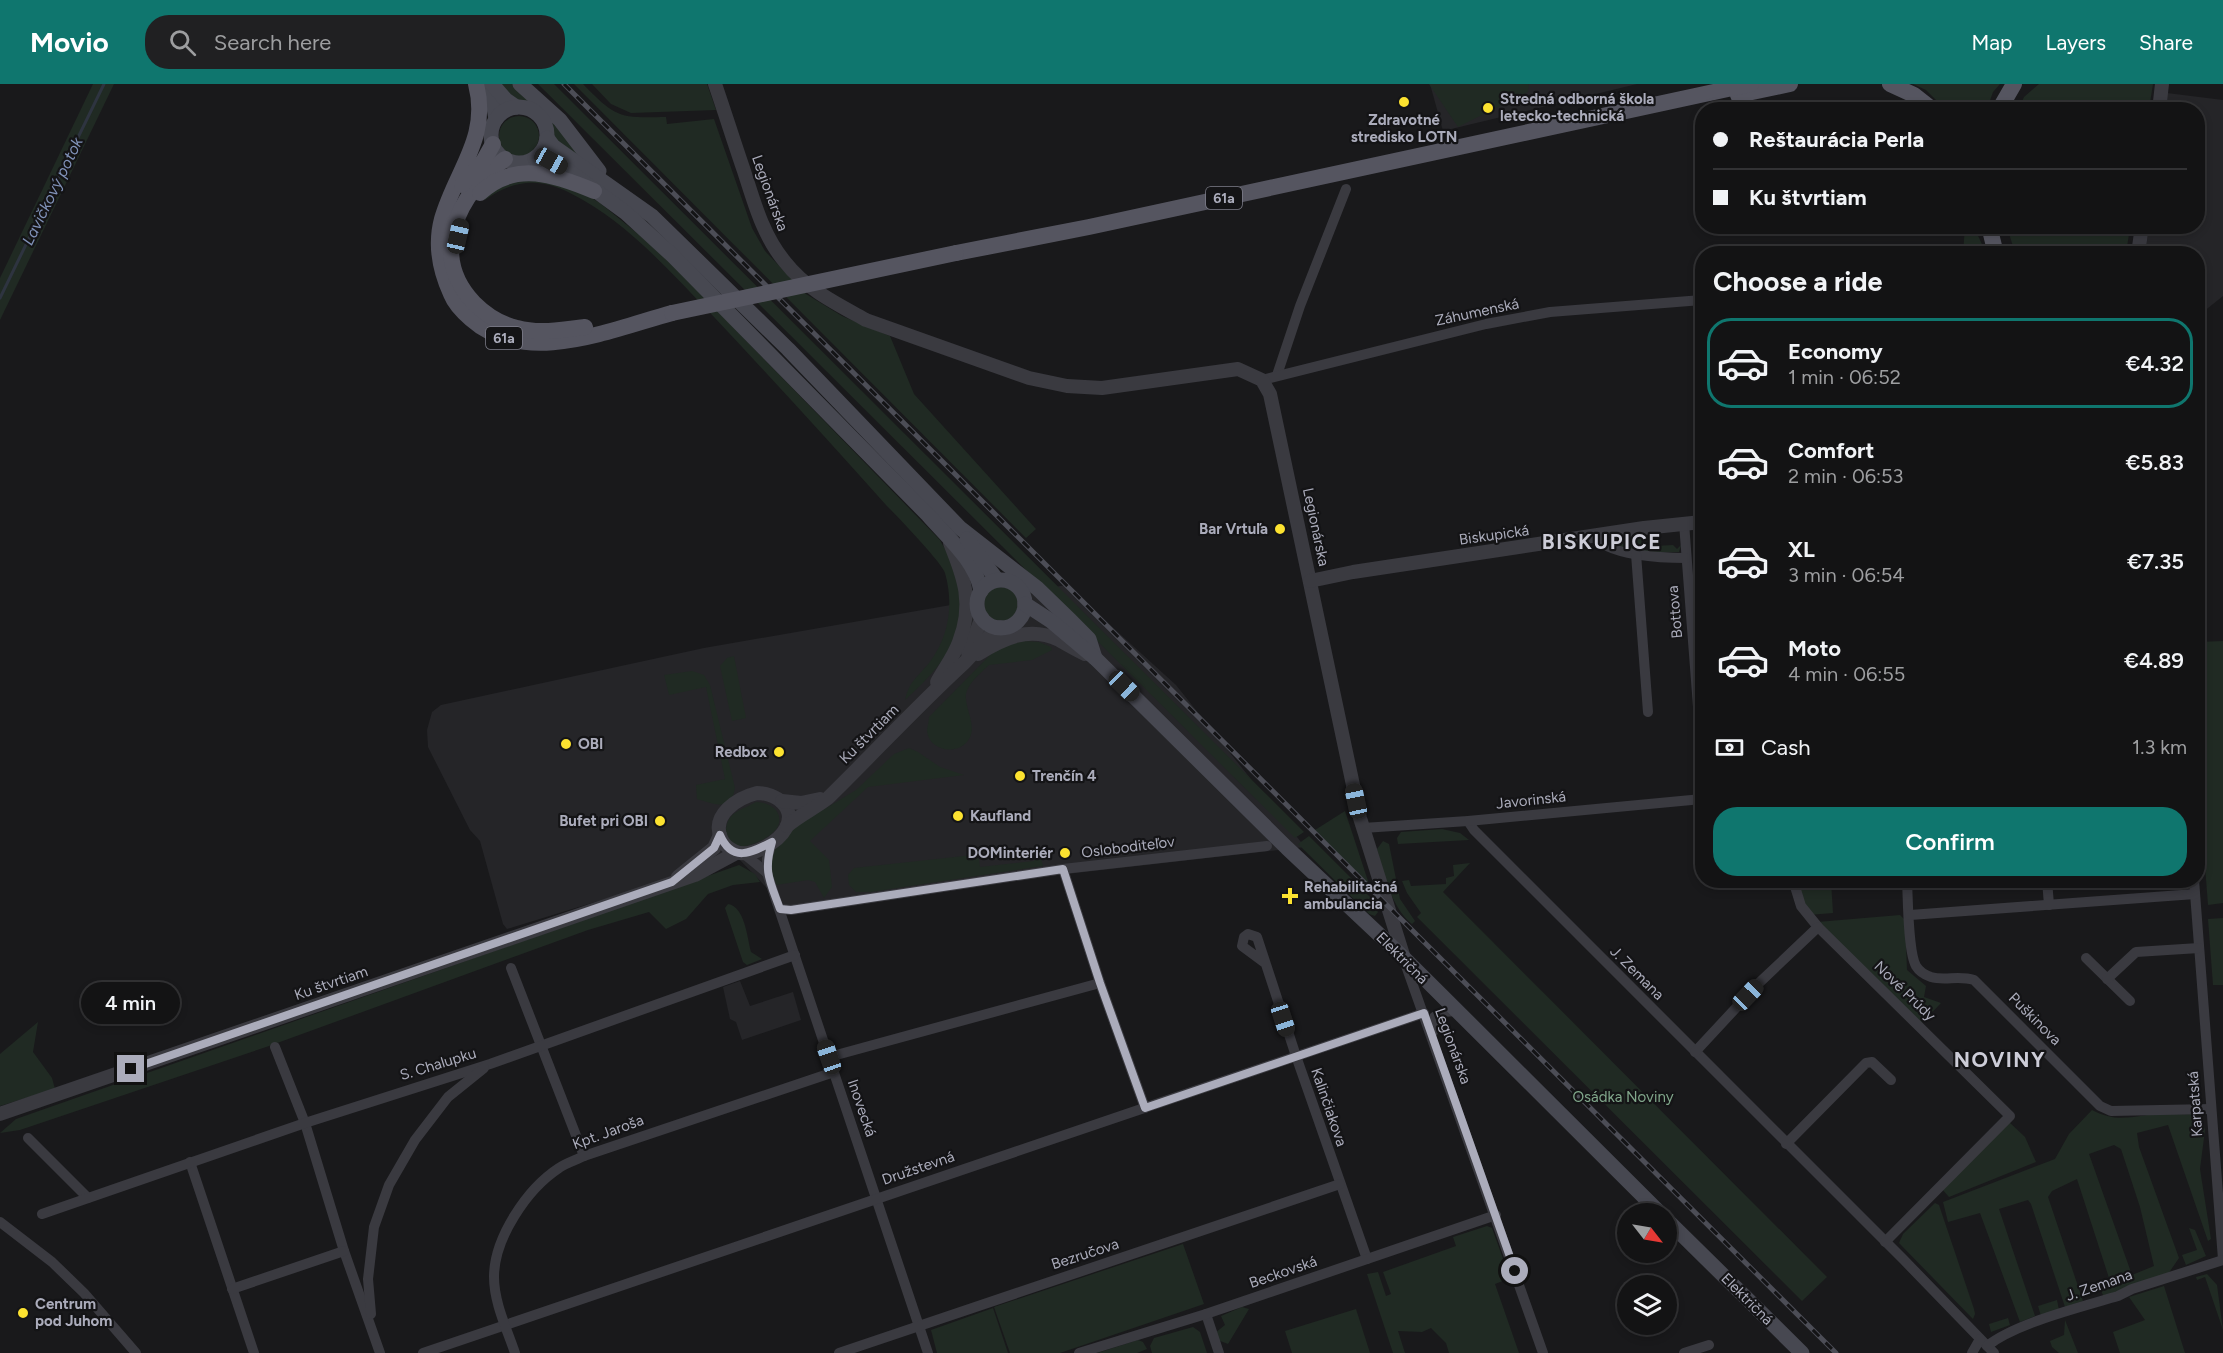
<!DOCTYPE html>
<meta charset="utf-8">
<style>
body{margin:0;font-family:Figtree,sans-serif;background:#202022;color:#f1f3f6;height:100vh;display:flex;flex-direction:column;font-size:22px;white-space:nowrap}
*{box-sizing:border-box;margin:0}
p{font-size:20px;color:#9d9ea0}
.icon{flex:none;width:33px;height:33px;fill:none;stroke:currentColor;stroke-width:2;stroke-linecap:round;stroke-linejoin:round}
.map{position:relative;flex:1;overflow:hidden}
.drawer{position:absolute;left:1695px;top:162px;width:510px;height:642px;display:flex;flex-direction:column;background:#131314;border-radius:24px;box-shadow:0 3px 9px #0003,0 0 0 2px #323234}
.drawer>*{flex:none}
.banner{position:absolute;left:1695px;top:18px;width:510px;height:132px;border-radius:24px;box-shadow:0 3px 9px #0003,0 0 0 2px #323234;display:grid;align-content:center;height:132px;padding:0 18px;background:#131314}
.needle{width:39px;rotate:121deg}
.fabs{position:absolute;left:1617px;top:1119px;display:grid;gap:12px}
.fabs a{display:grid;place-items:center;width:60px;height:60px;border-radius:50%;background:#131314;box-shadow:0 3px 9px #0003,0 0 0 2px #323234;font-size:30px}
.end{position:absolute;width:27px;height:27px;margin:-14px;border:8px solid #abacbb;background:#111;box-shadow:0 0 0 3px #111}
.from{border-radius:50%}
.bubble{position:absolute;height:42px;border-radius:21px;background:#131314;box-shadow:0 3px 9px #0003,0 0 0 2px #323234;font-size:20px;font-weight:600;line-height:42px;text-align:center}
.car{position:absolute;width:18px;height:36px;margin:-18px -9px;border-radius:8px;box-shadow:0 0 4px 2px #0007;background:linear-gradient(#222 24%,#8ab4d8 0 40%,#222 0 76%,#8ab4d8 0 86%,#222 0)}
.banner b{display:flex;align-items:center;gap:21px;height:57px;font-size:22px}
.banner b+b{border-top:2px solid #323234}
.banner i{width:15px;height:15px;background:#f1f3f6}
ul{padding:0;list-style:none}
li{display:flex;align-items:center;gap:18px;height:90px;margin:0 12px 9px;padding:0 6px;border:3px solid transparent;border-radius:24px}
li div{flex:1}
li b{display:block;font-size:22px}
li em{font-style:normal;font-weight:600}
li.active{border-color:#0f766e}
li>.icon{width:54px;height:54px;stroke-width:1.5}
h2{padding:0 18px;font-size:27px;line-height:72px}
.pay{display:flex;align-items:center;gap:15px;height:66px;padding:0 18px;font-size:22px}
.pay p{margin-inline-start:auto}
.button{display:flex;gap:12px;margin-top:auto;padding:12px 18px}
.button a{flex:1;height:69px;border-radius:24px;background:#0f766e;color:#fff;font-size:24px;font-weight:600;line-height:69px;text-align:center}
header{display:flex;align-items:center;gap:36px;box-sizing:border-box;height:84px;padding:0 30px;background:#0f766e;color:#fff}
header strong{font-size:28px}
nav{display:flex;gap:33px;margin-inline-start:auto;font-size:21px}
.search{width:420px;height:54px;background:#202022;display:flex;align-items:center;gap:15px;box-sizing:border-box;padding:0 21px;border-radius:24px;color:#9d9ea0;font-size:22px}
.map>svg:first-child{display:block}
.built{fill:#252528}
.green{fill:#202a23;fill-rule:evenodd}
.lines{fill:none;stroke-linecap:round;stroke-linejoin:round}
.stream{stroke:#2e3440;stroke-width:3}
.minor{stroke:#3a3a40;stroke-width:10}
.tertiary{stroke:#3a3a40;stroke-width:14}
.secondary{stroke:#474851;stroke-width:15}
.primary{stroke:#555560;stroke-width:16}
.rail-casing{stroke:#4c4d56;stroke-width:5}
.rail{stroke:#141416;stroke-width:3;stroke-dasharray:9;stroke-linecap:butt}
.primary-bridge{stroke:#555560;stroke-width:16}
.route{stroke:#abacbb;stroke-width:8}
.poi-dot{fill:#fce230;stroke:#141416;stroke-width:2}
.labels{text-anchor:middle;stroke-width:4.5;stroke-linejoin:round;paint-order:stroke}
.shield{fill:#141416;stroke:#7e7e8a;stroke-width:1.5}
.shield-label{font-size:14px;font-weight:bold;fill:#abacbb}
.poi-label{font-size:15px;font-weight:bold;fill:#abacbb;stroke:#141416;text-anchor:start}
.street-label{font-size:15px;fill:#abacbb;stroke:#141416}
.park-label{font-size:15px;fill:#81a78b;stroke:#141416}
.water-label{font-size:16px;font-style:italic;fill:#8092b8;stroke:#141416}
.district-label{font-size:21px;font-weight:bold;letter-spacing:1.5px;fill:#ccccd7;stroke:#141416}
</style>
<header>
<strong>Movio</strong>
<div class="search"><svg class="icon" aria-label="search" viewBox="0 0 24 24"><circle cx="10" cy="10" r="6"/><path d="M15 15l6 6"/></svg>Search here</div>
<nav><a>Map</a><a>Layers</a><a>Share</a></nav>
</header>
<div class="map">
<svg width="2223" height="1269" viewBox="0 0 2223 1269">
<rect width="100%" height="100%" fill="#19191b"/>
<g class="built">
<polygon points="1430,0 1637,0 1443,47"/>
<polygon points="2167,9 2223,16 2223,212 2198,232 2198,170 2145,170 2149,143 2198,142 2198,26 2165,25"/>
<polygon points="1066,501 1176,601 1305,763 1013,796 789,827 738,774 507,845 503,840 480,757 470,746 428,663 427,646 432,628 441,621 704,564"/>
<polygon points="740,897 750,922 793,908 801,936 742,956 736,938 730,935 723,903"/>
</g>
<g class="green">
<polygon points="93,0 114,0 0,236 0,194"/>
<polygon points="499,0 514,0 536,19 586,78 569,68 552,51 550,38 538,24 529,19 519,17"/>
<polygon points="538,0 554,0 1304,748 1295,754"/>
<path d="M574,0H583C616,34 619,34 666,33L667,40L714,35L752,144L765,167L806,210L842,232L890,252L914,310L1036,445L1026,454Z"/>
<polygon points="592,0 707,0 716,26 631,29 611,20"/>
<polygon points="1429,0 1529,0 1528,8 1458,43"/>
<polygon points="1913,0 2000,0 1993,8 1987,25 1946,26 1926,6"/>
<polygon points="2039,0 2153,0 2149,25 2019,25 2024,13"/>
<circle cx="519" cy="52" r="20"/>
<path d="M534,94L585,110L600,119L659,167L940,456C945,466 952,475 956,485C977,541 944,581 905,616C910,596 917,594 929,579C949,553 954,521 945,489C943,480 896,431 886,421C829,357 772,295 714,233C671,189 627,137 570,109C539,93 513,96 485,116L482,113L504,99Z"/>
<polygon points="1965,143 1974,143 1986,169 1963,169"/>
<polygon points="2007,143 2007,142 2130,143 2126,170 2015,169"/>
<polygon points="1641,451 1642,466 1653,466 1654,462 1673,461 1677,465 1681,461 1679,468 1641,469 1601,459"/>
<circle cx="1001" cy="520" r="17"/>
<path d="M1024,557L1039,558L1051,563L1052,566L1032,576L989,581C982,588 968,599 966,610C964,625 980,645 966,659C954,671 929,666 927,647C927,643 929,638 929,633L992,569L1006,561Z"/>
<polygon points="2223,557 2223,819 2208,821 2199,704 2198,704 2198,558"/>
<polygon points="734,572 746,634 732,637 720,582 727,574"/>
<path d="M692,587L704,591L710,601L735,704C731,728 714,720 697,715L696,701L725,695L706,603L669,611L664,591Z"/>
<polygon points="909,664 918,668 940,683 964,691 868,703 810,757 829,776 832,803 824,814 815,798 808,796 776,801 770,786 774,764 801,736 823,726 856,706 894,670"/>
<path d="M756,718C769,718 784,727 778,742C772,754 750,763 737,763L726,754C725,728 736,729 756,718Z"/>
<polygon points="1345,727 1369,800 1315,746"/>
<polygon points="1442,745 1460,749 1469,756 1398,760 1397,754 1401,748"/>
<polygon points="1309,752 1374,817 1378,828 1375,832 1369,830 1298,760"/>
<path d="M1383,757L1389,760L1400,815L1415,837L1412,840C1391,823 1384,790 1377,765Z"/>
<polygon points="1038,762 1043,782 871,808 856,808 849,801 848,791 854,784 973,771 979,775 980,783 1034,777 1034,764"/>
<polygon points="1470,779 1443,808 1827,1193 1802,1217 1417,833 1421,829 1407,809 1402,797 1409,796 1411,802 1446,800 1446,794 1454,792 1453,781"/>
<polygon points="739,781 755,790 760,798 733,801 708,810 686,835 666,845 649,828 588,846 269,962 20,1046 0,1049 16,1035"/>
<polygon points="1794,797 1831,797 1833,829 1808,831"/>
<path d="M728,820C745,823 747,853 751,868L762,875L747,881L743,878L725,824Z"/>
<polygon points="1900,831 1905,836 1907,886 1926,902 1924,913 1941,919 1922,939 1817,838"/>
<polygon points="2223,834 2223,901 2213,901 2208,835"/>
<polygon points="38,938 33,968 52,994 55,1005 0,1022 0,970"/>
<path d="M2092,1026C2113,1037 2125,1034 2148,1031C2163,1029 2178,1031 2192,1030C2200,1033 2203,1038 2205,1046L2200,1085L2211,1155L2208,1157L2168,1041L2137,1049L2139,1063L2179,1174L2166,1193L2104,1213L2101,1207L2109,1194L2077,1095L2052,1107L2048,1113L2083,1217L2065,1223L2031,1120L2028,1116L1999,1125L2035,1232L2020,1238L1980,1129L1948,1138L1943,1118L2055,1075L2069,1050ZM2114,1061L2121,1065L2140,1123L2154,1182L2132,1191L2089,1070Z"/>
<polygon points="2008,1037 2025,1053 2036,1078 1949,1113 1942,1105"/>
<polygon points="1935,1119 1939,1121 1974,1225 1975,1230 1973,1235 1899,1159 1903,1150"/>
<polygon points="1487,1142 1492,1144 1510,1194 1495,1200 1519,1269 1449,1269 1446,1259 1431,1244 1422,1248 1398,1247 1405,1269 1393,1269 1367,1190 1378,1188 1386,1212 1391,1210 1383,1188 1456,1162 1453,1153"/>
<polygon points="2189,1144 2195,1146 2206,1172 2186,1181 2182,1171 2197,1166"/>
<polygon points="1183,1160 1204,1220 1060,1269 1010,1269 994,1223"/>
<polygon points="2207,1190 2217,1201 2223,1246 2205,1193 2197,1196 2196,1193"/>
<polygon points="2164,1202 2185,1269 2120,1269 2113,1248 2145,1236 2129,1213"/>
<polygon points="2057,1216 2059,1226 2041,1232 2038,1222"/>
<polygon points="1242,1223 1249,1225 1228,1260 1210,1253 1225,1241 1221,1232"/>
<polygon points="993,1224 1008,1269 937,1269 931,1246"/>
<polygon points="1356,1225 1370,1269 1292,1269 1285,1247"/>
<polygon points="2008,1234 2010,1241 1991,1248 1989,1240"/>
<polygon points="2065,1236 2078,1269 2059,1269 2052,1263 2050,1257 2064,1251"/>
<polygon points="1193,1243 1200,1248 1207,1269 1152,1269 1150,1262 1154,1254"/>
<polygon points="1138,1256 1143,1258 1147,1265 1137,1269 1097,1269"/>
</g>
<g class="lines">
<polyline class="stream" points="0,214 104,0"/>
<g class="minor">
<polyline points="1277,291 1300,222 1346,105"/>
<polyline points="1262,296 1486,240 1550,228 1702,216"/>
<polyline points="1684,439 1702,675"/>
<path d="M1596,452C1604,472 1667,474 1686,474"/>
<polyline points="1636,470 1648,628"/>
<polyline points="1468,737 1474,746 1903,1175 1994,1269"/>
<polyline points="1363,744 1468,737 1702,715"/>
<polyline points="772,758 767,775 767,789 928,1269"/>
<polyline points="744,770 767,789"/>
<polyline points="1063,785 1100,899 1145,1024"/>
<polyline points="1793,796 1801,822 1818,843 2010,1032 1885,1158"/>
<path d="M1907,796C1908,815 1908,868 1916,882C1919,887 1925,891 1931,893C1945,897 1959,891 1974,896L2100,1022L2111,1027L2211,1025"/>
<polyline points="2047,796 2049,821"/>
<polyline points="2194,796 2223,1175"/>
<polyline points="780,825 791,826 1063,785 1267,762"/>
<polyline points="1910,831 2195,810"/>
<polyline points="2086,874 2130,917"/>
<polyline points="1404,876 1543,1269"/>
<polyline points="1265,879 1242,862 1244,853 1248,850 1257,853 1296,972 1367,1175"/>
<polyline points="511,884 584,1072"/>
<polyline points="2107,895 2136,868 2199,864"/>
<polyline points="1433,948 1434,933 1444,928 1455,927"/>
<polyline points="275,963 305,1039 344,1167 380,1269"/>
<polyline points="1695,968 1760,898 1818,843"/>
<polyline points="829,973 1100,899"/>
<polyline points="28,1054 88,1114"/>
<polyline points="1786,1060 1866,979 1872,978 1891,996"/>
<polyline points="190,1078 254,1269"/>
<polyline points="42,1130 305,1039 490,980 795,871"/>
<polyline points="0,1138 52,1178 84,1209 136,1269"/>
<polyline points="232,1205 344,1167"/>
<polyline points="371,1230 368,1195 374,1143 389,1101 415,1056 448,1013 484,984"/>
<polyline points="1206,1230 1219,1269"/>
<path d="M1987,1262C2016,1239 2081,1223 2118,1212L2132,1205L2223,1176"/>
<polyline points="423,1269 1424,929"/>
<path d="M515,1269C507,1245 494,1219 494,1193C494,1154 527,1105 559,1084C566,1079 576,1076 584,1072L834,988"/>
<polyline points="839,1269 1340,1100"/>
<polyline points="1079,1269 1206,1230 1496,1131"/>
<polyline points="1684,1269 1709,1261"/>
<polyline points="1972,1269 1980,1255"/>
</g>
<g class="tertiary">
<path d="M715,0C725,29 734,58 744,87C754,118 763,152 785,178C806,205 837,220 866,236L1029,294L1067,302L1102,304L1238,285L1262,296L1270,310L1360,734L1404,874"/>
<polyline points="2159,26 2162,0"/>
<polyline points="2138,170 2142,142"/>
<polyline points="1310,497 1353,488 1644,444 1702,438"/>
<polyline points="968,569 982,533"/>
<path d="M978,570C1004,554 1029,542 1059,556C1068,561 1076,566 1085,570"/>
<path d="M937,598C944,585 954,572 959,558C974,520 964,493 950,459"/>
<path d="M757,709C775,709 797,723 786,744C778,759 750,775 734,767C728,764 723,760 721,754C711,731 737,714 757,709Z"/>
<polyline points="782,717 801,719 820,715"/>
<path d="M787,742C800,731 815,724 828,714C874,669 917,622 964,579C976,567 986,553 1000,543"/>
<polyline points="678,793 714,764 720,751"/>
<polyline points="0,1030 695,791 736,769"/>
</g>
<g class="secondary">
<polyline points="482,0 494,24 496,35"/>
<polyline points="492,0 506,16 516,23"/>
<polyline points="520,0 560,36 599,87"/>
<circle cx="519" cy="51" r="28"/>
<polyline points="547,54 553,62 652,132 788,265 960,444 1037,504 1070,536 1089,555 1095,574"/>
<path d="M535,74L551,77L566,85L626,129L673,172L928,431C947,453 976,477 981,507"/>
<polyline points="967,455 997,496"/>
<circle cx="1001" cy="520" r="24"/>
<polyline points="1025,520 1051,537 1095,574 1287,764 1404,874 1661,1130"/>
<polyline points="1666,1135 1802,1269"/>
</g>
<g class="primary">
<path d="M476,0C490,54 456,86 442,135C435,161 440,186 451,210C455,220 463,228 471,235C525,283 610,246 672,229"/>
<polyline points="1890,0 1914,11 1933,26"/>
<polyline points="1738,11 1790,0"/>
<polyline points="1999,26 2014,0"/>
<path d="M505,75C458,109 428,171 474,219C486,231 500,240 517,244C538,250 563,246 585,243"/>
<polyline points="462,101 484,76 493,60"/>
<path d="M480,109C515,76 556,91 594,107"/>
<polyline points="1989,142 1996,170"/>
<polyline points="956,169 1089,143 1751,0"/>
</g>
<defs>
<polyline id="rail" points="564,0 1836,1269"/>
</defs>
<use href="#rail" class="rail-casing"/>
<use href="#rail" class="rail"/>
<polyline class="primary-bridge" points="672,229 956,169"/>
</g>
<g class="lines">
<path class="route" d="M131,985L672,798L714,764L720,751C732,779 751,769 772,758C763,788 770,797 780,825L791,826L1063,785L1100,899L1145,1024L1424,929L1515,1187"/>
</g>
<g class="poi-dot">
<circle cx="1404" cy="18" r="6"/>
<circle cx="1488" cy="24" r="6"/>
<circle cx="1280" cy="445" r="6"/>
<circle cx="566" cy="660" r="6"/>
<circle cx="779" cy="668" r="6"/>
<circle cx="1020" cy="692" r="6"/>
<circle cx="958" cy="732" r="6"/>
<circle cx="660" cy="737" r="6"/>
<circle cx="1065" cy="769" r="6"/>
<path d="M1287 803h6v6h6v6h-6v6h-6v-6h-6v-6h6z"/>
<circle cx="23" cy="1229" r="6"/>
</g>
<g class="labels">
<g class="shield">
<rect x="1206" y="103" width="36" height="22" rx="4.5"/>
<rect x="486" y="243" width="36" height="22" rx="4.5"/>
</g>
<g class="shield-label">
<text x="1224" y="119">61a</text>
<text x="504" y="259">61a</text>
</g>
<g class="poi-label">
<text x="1500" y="20">Stredná odborná škola<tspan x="1500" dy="17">letecko-technická</tspan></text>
<text x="1404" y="41" text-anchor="middle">Zdravotné<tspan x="1404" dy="17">stredisko LOTN</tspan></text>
<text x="1268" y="450" text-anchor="end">Bar Vrtuľa</text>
<text x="578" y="665">OBI</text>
<text x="767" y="673" text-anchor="end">Redbox</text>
<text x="1032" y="697">Trenčín 4</text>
<text x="970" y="737">Kaufland</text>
<text x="648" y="742" text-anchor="end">Bufet pri OBI</text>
<text x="1053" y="774" text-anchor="end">DOMinteriér</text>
<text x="1304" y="808">Rehabilitačná<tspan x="1304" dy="17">ambulancia</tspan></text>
<text x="35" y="1225">Centrum<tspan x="35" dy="17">pod Juhom</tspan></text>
</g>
<g class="street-label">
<text transform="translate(770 109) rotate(70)" y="5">Legionárska</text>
<text transform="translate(1477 228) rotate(-12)" y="5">Záhumenská</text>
<text transform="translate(1316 443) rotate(78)" y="5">Legionárska</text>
<text transform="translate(1494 451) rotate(-8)" y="5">Biskupická</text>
<text transform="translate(1675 528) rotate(-95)" y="5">Bottova</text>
<text transform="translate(869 650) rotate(-45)" y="5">Ku štvrtiam</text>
<text transform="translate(1531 716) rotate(-6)" y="5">Javorinská</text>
<text transform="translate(1128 763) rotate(-7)" y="5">Osloboditeľov</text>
<text transform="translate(1402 874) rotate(45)" y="5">Električná</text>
<text transform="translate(1637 889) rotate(45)" y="5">J. Zemana</text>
<text transform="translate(331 899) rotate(-19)" y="5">Ku štvrtiam</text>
<text transform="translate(1905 907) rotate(44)" y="5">Nové Prúdy</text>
<text transform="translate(2035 935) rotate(45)" y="5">Puškinova</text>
<text transform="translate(1453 962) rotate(70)" y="5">Legionárska</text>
<text transform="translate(438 980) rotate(-17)" y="5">S. Chalupku</text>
<text transform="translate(2195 1020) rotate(-94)" y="5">Karpatská</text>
<text transform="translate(1329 1023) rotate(71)" y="5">Kalinčiakova</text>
<text transform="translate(862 1024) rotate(71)" y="5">Inovecká</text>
<text transform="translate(608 1048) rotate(-20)" y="5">Kpt. Jaroša</text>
<text transform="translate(918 1084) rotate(-19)" y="5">Družstevná</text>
<text transform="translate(1085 1170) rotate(-18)" y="5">Bezručova</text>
<text transform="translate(1283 1188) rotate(-19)" y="5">Beckovská</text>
<text transform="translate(2099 1201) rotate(-19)" y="5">J. Zemana</text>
<text transform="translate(1747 1215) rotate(45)" y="5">Električná</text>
</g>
<g class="park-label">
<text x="1623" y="1018">Osádka Noviny</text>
</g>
<g class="water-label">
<text transform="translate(52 107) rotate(-64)" y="6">Lavičkový potok</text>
</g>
<g class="district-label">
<text x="1602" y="465">BISKUPICE</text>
<text x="2000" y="983">NOVINY</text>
</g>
</g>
</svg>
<div class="fabs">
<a><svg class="needle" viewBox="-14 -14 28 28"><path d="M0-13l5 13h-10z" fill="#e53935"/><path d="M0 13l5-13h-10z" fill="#9d9ea0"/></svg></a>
<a><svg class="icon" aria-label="layers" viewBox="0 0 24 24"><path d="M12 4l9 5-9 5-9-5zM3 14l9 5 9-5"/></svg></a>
</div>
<i class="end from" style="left:1515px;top:1187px"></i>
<i class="end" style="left:131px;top:985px"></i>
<div class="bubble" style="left:81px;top:898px;width:99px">4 min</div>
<i class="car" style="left:551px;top:77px;rotate:119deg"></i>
<i class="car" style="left:458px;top:152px;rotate:13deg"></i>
<i class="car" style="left:1124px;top:602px;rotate:134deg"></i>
<i class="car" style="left:1356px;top:717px;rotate:348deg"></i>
<i class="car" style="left:1748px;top:911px;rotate:44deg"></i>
<i class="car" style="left:1283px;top:935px;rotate:162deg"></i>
<i class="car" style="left:829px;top:973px;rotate:341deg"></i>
<div class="banner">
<b><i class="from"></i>Reštaurácia Perla</b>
<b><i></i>Ku štvrtiam</b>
</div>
<section class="drawer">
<h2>Choose a ride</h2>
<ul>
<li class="active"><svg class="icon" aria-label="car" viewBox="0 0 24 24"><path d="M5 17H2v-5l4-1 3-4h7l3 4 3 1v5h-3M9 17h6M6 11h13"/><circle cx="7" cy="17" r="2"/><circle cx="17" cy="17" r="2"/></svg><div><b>Economy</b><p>1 min · 06:52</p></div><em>€4.32</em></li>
<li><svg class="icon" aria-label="car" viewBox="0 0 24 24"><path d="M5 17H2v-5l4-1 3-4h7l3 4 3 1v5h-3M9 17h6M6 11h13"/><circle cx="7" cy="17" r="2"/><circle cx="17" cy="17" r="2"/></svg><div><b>Comfort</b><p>2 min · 06:53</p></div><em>€5.83</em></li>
<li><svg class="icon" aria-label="car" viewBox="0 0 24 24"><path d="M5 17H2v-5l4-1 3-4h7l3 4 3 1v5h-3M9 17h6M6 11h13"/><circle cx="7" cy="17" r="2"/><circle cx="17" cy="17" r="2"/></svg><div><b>XL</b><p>3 min · 06:54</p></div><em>€7.35</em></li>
<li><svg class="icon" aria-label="car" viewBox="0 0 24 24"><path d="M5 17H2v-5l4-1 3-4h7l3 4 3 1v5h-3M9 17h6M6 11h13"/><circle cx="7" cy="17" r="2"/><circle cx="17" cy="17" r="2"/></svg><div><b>Moto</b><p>4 min · 06:55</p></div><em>€4.89</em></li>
</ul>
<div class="pay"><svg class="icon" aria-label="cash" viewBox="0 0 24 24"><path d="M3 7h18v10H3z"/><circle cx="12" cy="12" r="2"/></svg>Cash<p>1.3 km</p></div>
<div class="button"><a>Confirm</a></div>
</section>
</div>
